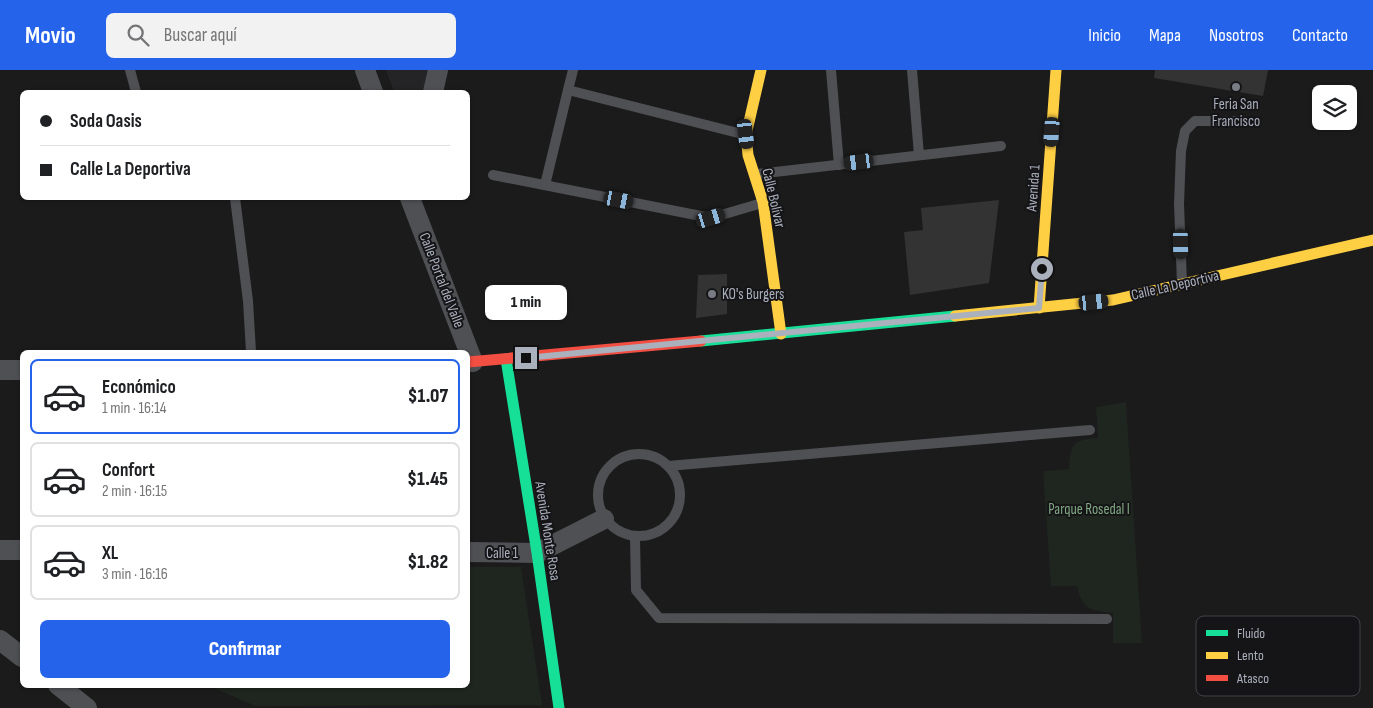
<!DOCTYPE html>
<html lang="es">
<meta charset="utf-8">
<style>
body{margin:0;font-family:"Sofia Sans Condensed",sans-serif;background:#f2f2f2;color:#202124;height:100vh;display:flex;flex-direction:column;font-size:19px;white-space:nowrap}
*{box-sizing:border-box;margin:0}
p{font-size:16px;color:#757577}
.icon{flex:none;width:28px;height:28px;fill:none;stroke:currentColor;stroke-width:2;stroke-linecap:round;stroke-linejoin:round}
.map{position:relative;flex:1;overflow:hidden}
.details{position:absolute;left:20px;top:280px;width:450px;height:338px;display:flex;flex-direction:column;background:#fff;border-radius:8px;box-shadow:0 1px 4px #0004}
.details>*{flex:none}
.hud{position:absolute;left:20px;top:20px;width:450px;height:110px;border-radius:8px;box-shadow:0 1px 4px #0004;display:grid;align-content:center;height:110px;padding:0 20px;background:#fff}
.buttons{position:absolute;left:1312px;top:15px;display:grid;gap:10px}
.buttons a{display:grid;place-items:center;width:45px;height:45px;border-radius:8px;background:#fff;box-shadow:0 1px 4px #0004;font-size:25px}
.end{position:absolute;width:22px;height:22px;margin:-11px;border:6px solid #abb0bd;background:#111;box-shadow:0 0 0 2px #111}
.from{border-radius:50%}
.bubble{position:absolute;height:35px;border-radius:8px;background:#fff;box-shadow:0 1px 4px #0004;font-size:16px;font-weight:800;line-height:35px;text-align:center}
.car{position:absolute;width:15px;height:30px;margin:-15px -8px;border-radius:6px;box-shadow:0 0 4px 1px #0007;background:linear-gradient(#222 24%,#8ab4d8 0 40%,#222 0 76%,#8ab4d8 0 86%,#222 0)}
.hud b{display:flex;align-items:center;gap:18px;height:48px;font-size:19px}
.hud b+b{border-top:1px solid #e0e0e0}
.hud i{width:12px;height:12px;background:#202124}
ul{padding:9px 0 0;list-style:none}
li{display:flex;align-items:center;gap:15px;height:75px;margin:0 10px 8px;padding:0 10px;border:2px solid #e0e0e0;border-radius:8px}
li div{flex:1}
li b{display:block;font-size:19px}
li em{font-style:normal;font-weight:800}
li.on{border-color:#2563eb}
li>.icon{width:45px;height:45px;stroke-width:1.5}
.button{display:flex;gap:10px;margin-top:auto;padding:10px 20px}
.button a{flex:1;height:58px;border-radius:8px;background:#2563eb;color:#fff;font-size:20px;font-weight:800;line-height:58px;text-align:center}
header{display:flex;align-items:center;gap:30px;box-sizing:border-box;height:70px;padding:0 25px;background:#2563eb;color:#fff}
header strong{font-size:24px}
nav{display:flex;gap:28px;margin-inline-start:auto;font-size:18px}
.search{width:350px;height:45px;background:#f2f2f2;display:flex;align-items:center;gap:12px;box-sizing:border-box;padding:0 18px;border-radius:8px;color:#757577;font-size:19px}
.map>svg:first-child{display:block}
.built{fill:#242427}
.green{fill:#1e261f}
.building{fill:#333}
.lines{fill:none;stroke-linecap:round;stroke-linejoin:round}
.lane{stroke:#4f5054;stroke-width:10}
.street{stroke:#4f5054;stroke-width:20}
.fast{stroke:#16e098;stroke-width:11}
.slow{stroke:#ffcf43;stroke-width:11}
.jam{stroke:#f24e42;stroke-width:11}
.route{stroke:#abb0bd;stroke-width:6}
.poi-dot{fill:#797c84;stroke:#151417;stroke-width:2}
.labels{text-anchor:middle;stroke-width:4;stroke-linejoin:round;paint-order:stroke}
.poi-label{font-size:15px;fill:#abb0bd;stroke:#151417}
.street-label{font-size:15px;fill:#abb0bd;stroke:#151417}
.park-label{font-size:15px;fill:#81a983;stroke:#151417}
.key{fill:#151417;stroke:#424349;stroke-width:1}
.key-label{font-size:14px;fill:#abb0bd}
</style>
<header>
<strong>Movio</strong>
<div class="search"><svg class="icon" aria-label="search" viewBox="0 0 24 24"><circle cx="10" cy="10" r="6"/><path d="M15 15l6 6"/></svg>Buscar aquí</div>
<nav><a>Inicio</a><a>Mapa</a><a>Nosotros</a><a>Contacto</a></nav>
</header>
<div class="map">
<svg width="1373" height="638" viewBox="0 0 1373 638">
<rect width="100%" height="100%" fill="#1b1b1b"/>
<polygon class="built" points="386,0 428,0 423,22 394,22"/>
<g class="green">
<path d="M1126,332V333L1142,573H1113V543C1091,540 1082,540 1077,516H1051L1043,401L1069,399C1070,375 1073,369 1098,368L1096,337Z"/>
<polygon points="468,497 521,497 542,635 255,636 207,615 468,615"/>
</g>
<g class="building">
<polygon points="1155,0 1268,0 1263,26 1154,8"/>
<polygon points="999,130 989,213 910,225 904,162 923,160 921,138"/>
<polygon points="727,204 727,244 696,248 698,205"/>
</g>
<g class="lines">
<g class="lane">
<polyline points="130,0 136,22"/>
<polyline points="573,0 568,20 746,65"/>
<polyline points="831,0 839,95"/>
<polyline points="912,0 919,85"/>
<polyline points="757,104 1001,76"/>
<polyline points="493,105 711,148 762,133"/>
<polyline points="545,115 568,20"/>
<polyline points="235,128 248,231 251,282"/>
<polyline points="1182,213 1179,134 1181,81 1185,61 1195,51 1244,51"/>
<circle cx="639" cy="425" r="41"/>
<polyline points="668,396 1090,360"/>
<polyline points="635,467 636,520 659,548 1107,549"/>
</g>
<g class="street">
<polyline points="365,0 373,22"/>
<polyline points="433,22 438,0"/>
<polyline points="410,128 473,292"/>
<polyline points="0,300 22,300"/>
<polyline points="0,480 22,480"/>
<polyline points="468,482 537,483 604,449"/>
<polyline points="0,570 22,587"/>
<polyline points="58,615 87,638"/>
</g>
<g class="fast">
<polyline points="701,271 955,246"/>
<polyline points="506,289 537,483 559,638"/>
</g>
<g class="slow">
<polyline points="761,0 746,65 748,85 763,132 781,264"/>
<polyline points="1039,238 1056,0"/>
<polyline points="955,246 1113,230 1373,170"/>
</g>
<polyline class="jam" points="468,292 701,271"/>
</g>
<g class="lines">
<polyline class="route" points="526,288 1039,238 1042,199"/>
</g>
<g class="poi-dot">
<circle cx="1236" cy="17" r="5"/>
<circle cx="712" cy="224" r="5"/>
</g>
<g class="labels">
<g class="poi-label">
<text x="1236" y="39">Feria San<tspan x="1236" dy="17">Francisco</tspan></text>
<text x="722" y="229" text-anchor="start">KO's Burgers</text>
</g>
<g class="street-label">
<text transform="translate(1033 118) rotate(-86)" y="5">Avenida 1</text>
<text transform="translate(774 128) rotate(77)" y="5">Calle Bolívar</text>
<text transform="translate(442 210) rotate(69)" y="5">Calle Portal del Valle</text>
<text transform="translate(1175 215) rotate(-13)" y="5">Calle La Deportiva</text>
<text transform="translate(548 461) rotate(81)" y="5">Avenida Monte Rosa</text>
<text x="502" y="488">Calle 1</text>
</g>
<g class="park-label">
<text x="1089" y="444">Parque Rosedal I</text>
</g>
</g>
<rect x="1196" y="546" width="164" height="80" rx="8" class="key"/>
<rect x="1206" y="560" width="22" height="6" fill="#16e098"/>
<rect x="1206" y="582" width="22" height="7" fill="#ffcf43"/>
<rect x="1206" y="605" width="22" height="6" fill="#f24e42"/>
<g class="key-label">
<text x="1237" y="568">Fluido</text>
<text x="1237" y="590">Lento</text>
<text x="1237" y="613">Atasco</text>
</g>
</svg>
<div class="buttons">
<a><svg class="icon" aria-label="layers" viewBox="0 0 24 24"><path d="M12 4l9 5-9 5-9-5zM3 14l9 5 9-5"/></svg></a>
</div>
<i class="end from" style="left:1042px;top:199px"></i>
<i class="end" style="left:526px;top:288px"></i>
<div class="bubble" style="left:485px;top:215px;width:82px">1 min</div>
<i class="car" style="left:1052px;top:62px;rotate:184deg"></i>
<i class="car" style="left:746px;top:64px;rotate:173deg"></i>
<i class="car" style="left:859px;top:92px;rotate:263deg"></i>
<i class="car" style="left:619px;top:130px;rotate:101deg"></i>
<i class="car" style="left:711px;top:148px;rotate:73deg"></i>
<i class="car" style="left:1181px;top:174px;rotate:179deg"></i>
<i class="car" style="left:1094px;top:232px;rotate:84deg"></i>
<div class="hud">
<b><i class="from"></i>Soda Oasis</b>
<b><i></i>Calle La Deportiva</b>
</div>
<section class="details">
<ul>
<li class="on"><svg class="icon" aria-label="car" viewBox="0 0 24 24"><path d="M5 17H2v-5l4-1 3-4h7l3 4 3 1v5h-3M9 17h6M6 11h13"/><circle cx="7" cy="17" r="2"/><circle cx="17" cy="17" r="2"/></svg><div><b>Económico</b><p>1 min · 16:14</p></div><em>$1.07</em></li>
<li><svg class="icon" aria-label="car" viewBox="0 0 24 24"><path d="M5 17H2v-5l4-1 3-4h7l3 4 3 1v5h-3M9 17h6M6 11h13"/><circle cx="7" cy="17" r="2"/><circle cx="17" cy="17" r="2"/></svg><div><b>Confort</b><p>2 min · 16:15</p></div><em>$1.45</em></li>
<li><svg class="icon" aria-label="car" viewBox="0 0 24 24"><path d="M5 17H2v-5l4-1 3-4h7l3 4 3 1v5h-3M9 17h6M6 11h13"/><circle cx="7" cy="17" r="2"/><circle cx="17" cy="17" r="2"/></svg><div><b>XL</b><p>3 min · 16:16</p></div><em>$1.82</em></li>
</ul>
<div class="button"><a>Confirmar</a></div>
</section>
</div>
